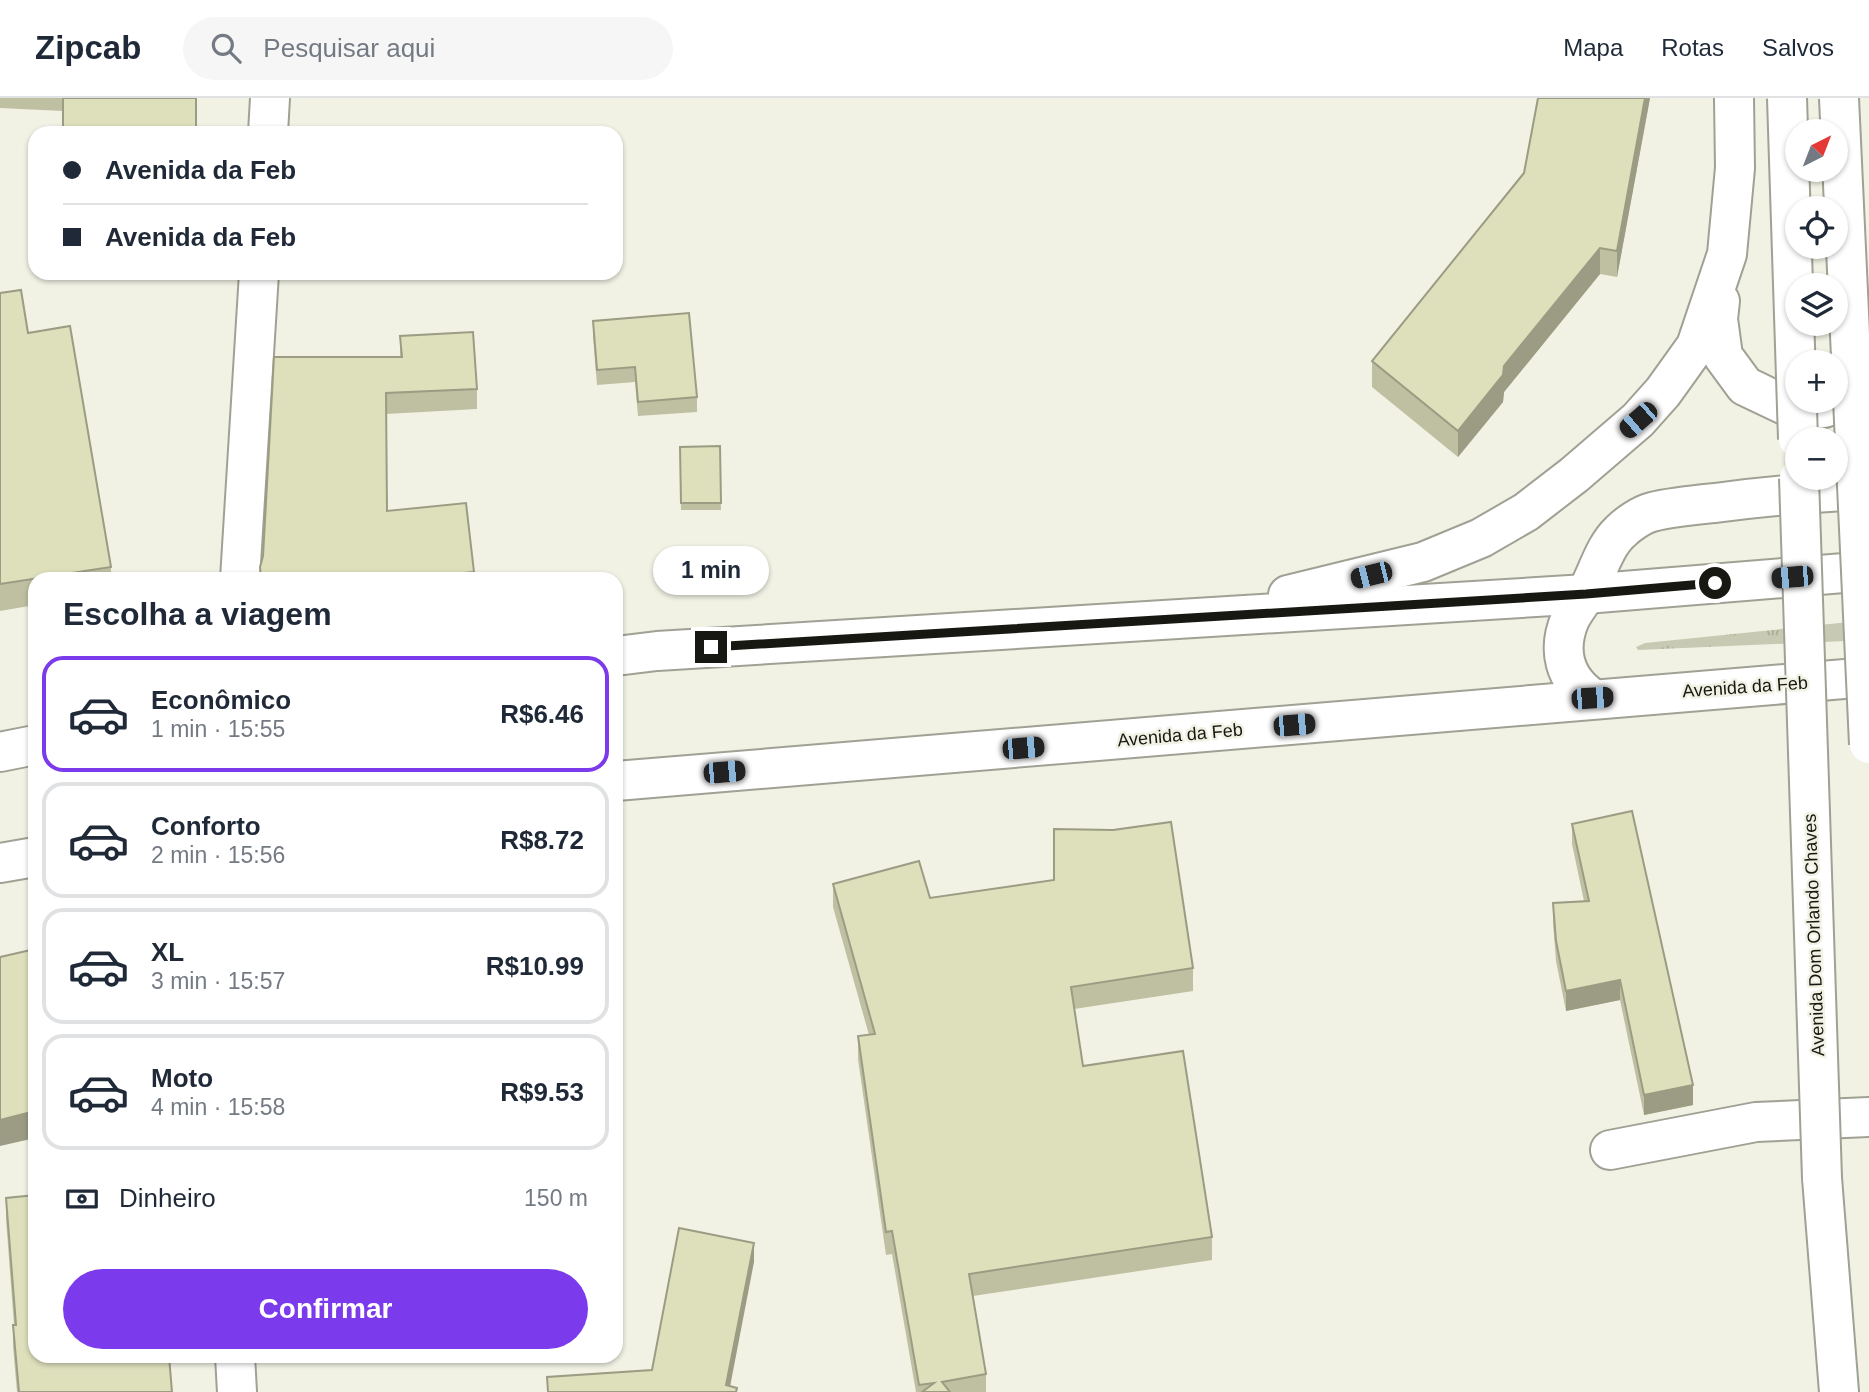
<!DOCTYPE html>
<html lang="pt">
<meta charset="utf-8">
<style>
body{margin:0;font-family:Arial,sans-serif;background:#f6f6f7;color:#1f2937;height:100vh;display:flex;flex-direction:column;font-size:26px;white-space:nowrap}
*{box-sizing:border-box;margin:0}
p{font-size:23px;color:#747a83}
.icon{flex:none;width:38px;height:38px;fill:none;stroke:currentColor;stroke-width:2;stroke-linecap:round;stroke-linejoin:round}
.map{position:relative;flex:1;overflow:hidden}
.sheet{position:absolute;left:28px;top:474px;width:595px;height:791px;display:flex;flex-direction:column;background:#fff;border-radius:21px;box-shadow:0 2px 5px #0004}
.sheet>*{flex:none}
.guide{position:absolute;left:28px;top:28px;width:595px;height:154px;border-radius:21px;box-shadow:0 2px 5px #0004;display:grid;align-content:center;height:154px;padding:0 35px;background:#fff}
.needle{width:46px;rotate:42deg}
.tools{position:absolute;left:1785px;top:21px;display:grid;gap:14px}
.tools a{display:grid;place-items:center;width:63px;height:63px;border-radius:50%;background:#fff;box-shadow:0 2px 5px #0004;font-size:35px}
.end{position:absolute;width:32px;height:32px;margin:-16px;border:9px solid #181813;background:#fff;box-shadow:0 0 0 4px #fff}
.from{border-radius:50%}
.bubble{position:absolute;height:49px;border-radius:24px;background:#fff;box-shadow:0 2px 5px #0004;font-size:23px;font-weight:700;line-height:49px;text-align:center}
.car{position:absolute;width:21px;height:42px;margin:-21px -10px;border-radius:9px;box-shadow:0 0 5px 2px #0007;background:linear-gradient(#222 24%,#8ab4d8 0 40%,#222 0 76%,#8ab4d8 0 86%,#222 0)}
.guide b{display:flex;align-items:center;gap:24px;height:66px;font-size:26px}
.guide b+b{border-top:2px solid #e0e1e3}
.guide i{width:18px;height:18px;background:#1f2937}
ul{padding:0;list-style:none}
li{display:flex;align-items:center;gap:21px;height:116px;margin:0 14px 10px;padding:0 21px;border:4px solid #e0e1e3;border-radius:21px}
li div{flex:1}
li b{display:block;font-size:26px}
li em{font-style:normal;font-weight:700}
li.active{border-color:#7c3aed}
li>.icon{width:63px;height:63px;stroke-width:1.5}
h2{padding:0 35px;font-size:32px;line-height:84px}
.pay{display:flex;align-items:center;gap:18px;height:77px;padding:0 35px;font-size:26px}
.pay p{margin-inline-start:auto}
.action{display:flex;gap:14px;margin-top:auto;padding:14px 35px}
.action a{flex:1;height:80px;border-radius:42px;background:#7c3aed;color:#fff;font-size:28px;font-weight:700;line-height:80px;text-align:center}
header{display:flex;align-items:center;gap:42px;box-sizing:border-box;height:98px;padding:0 35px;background:#fff;border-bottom:2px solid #e0e1e3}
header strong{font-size:33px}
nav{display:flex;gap:38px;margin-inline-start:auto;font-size:24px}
.search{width:490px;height:63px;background:#f6f6f7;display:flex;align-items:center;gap:18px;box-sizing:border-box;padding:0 24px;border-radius:38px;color:#747a83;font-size:26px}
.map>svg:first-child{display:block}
.grass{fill:url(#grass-tufts)}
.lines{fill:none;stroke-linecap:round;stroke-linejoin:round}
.minor-casing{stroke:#a0a194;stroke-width:42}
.major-casing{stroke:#a0a194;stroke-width:42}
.minor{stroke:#fff;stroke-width:38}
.major{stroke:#fff;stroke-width:38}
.major-bridge-casing{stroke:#a0a194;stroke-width:42;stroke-linecap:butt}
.major-bridge{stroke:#fff;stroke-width:38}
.wall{fill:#bfc0a1}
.shaded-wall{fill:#9b9c83}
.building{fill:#dedfbb;stroke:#9b9c83;stroke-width:2}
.route{stroke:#181813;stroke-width:9}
.labels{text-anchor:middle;stroke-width:5;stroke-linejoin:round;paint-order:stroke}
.street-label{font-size:18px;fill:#181813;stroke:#f1f2e4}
</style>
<header>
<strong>Zipcab</strong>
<div class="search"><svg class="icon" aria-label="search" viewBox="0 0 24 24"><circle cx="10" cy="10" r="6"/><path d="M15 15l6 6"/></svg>Pesquisar aqui</div>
<nav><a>Mapa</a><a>Rotas</a><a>Salvos</a></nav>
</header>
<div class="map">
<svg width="1869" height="1294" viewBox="0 0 1869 1294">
<defs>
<pattern id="grass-tufts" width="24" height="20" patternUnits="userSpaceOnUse" patternTransform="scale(1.75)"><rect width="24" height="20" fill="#c8c9b2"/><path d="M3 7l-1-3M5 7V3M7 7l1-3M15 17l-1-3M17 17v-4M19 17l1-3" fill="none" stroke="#abac98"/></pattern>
</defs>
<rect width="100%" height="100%" fill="#f1f2e4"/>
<polygon class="grass" points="1869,522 1869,542 1638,552 1636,549 1645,545"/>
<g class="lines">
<defs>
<g id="minor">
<polyline points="268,35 270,0"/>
<polyline points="240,481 259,175"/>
<polyline points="1610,1052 1756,1024 1869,1019"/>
<polyline points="235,1258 237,1294"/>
</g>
<g id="major">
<polyline points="1720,203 1718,221 1723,258 1745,288 1793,311 1824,310 1864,295 1869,290"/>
<polyline points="1288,497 1423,464 1481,440 1526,414 1574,377 1638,322 1663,294 1696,248 1727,156 1735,70 1734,0"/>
<polyline points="616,558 657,553 1586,496 1869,473"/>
<path d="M1592,600C1564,581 1557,552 1570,521C1575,511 1582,503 1587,494C1598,474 1604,449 1620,434C1628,426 1641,417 1652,414C1672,409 1694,407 1715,405C1766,398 1817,394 1869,392"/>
<polyline points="0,654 35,647"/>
<polyline points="616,683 1869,579"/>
<polyline points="0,765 35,759"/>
<polyline points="1822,1080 1839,1294"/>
</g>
</defs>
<use href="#minor" class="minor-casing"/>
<use href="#major" class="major-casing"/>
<use href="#minor" class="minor"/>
<use href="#major" class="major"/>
<defs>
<g id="major-bridge">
<polyline points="1787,0 1798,341"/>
<polyline points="1839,0 1869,646"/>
<polyline points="1799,380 1822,1080"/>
</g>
</defs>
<use href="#major-bridge" class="major-bridge-casing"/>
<use href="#major-bridge" class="major-bridge"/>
</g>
<g class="wall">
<polygon points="0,0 196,0 63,13 0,10"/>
<polygon points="1650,0 1617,179 1600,176 1504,294 1503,304 1458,359 1372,289 1372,263"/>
<polygon points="96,175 195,175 194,182"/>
<polygon points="0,195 28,235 111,469 111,481 35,481 35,507 0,513"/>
<polygon points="593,223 697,299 697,314 638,318 635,284 597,287 593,238"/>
<polygon points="400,238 477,291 477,311 386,316 387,413 474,474 474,481 260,481 260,469 400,259"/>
<polygon points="720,348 721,412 681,412 680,349"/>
<polygon points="1572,726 1693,1007 1644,1017 1620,902 1566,913 1556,863 1553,825 1553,805 1584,803 1572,746"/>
<polygon points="833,786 930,800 1193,870 1193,893 1074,911 1083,968 1212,1139 1212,1162 973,1198 986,1276 986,1294 916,1294 892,1156 886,1157 858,961 858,938 869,937 833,809"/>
<polygon points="6,1100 172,1294 17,1294 13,1248 13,1227 14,1227 6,1121"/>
</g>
<g class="shaded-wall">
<polygon points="1645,0 1650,0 1617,179 1617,153"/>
<polygon points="1600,150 1600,176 1504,294 1503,304 1458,359 1458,333 1504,268"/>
<polygon points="1620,882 1620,902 1566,913 1566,893"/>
<polygon points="1693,987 1693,1007 1644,1017 1644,997"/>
<polygon points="35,1013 35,1040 0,1048 0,1022"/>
<polygon points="754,1145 754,1164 729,1294 726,1287"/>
</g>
<g class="building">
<rect x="63" y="0" width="133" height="35"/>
<polygon points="1538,0 1645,0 1617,153 1600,150 1504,268 1503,277 1458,333 1372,263 1524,75"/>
<polygon points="21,192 28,235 70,228 111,469 0,486 0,195"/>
<polygon points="689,215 697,299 638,304 635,269 597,272 593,223"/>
<polygon points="473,234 477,291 386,295 387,413 466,405 474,474 402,481 261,481 260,469 263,458 274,259 402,259 400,238"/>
<polygon points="720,348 721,405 681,405 680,349"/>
<polygon points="1632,713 1693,987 1644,997 1620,882 1566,893 1556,843 1553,805 1589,803 1572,726"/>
<polygon points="1171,724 1193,870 1071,889 1083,968 1183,953 1212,1139 969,1176 986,1276 942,1284 950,1294 922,1294 934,1285 919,1287 892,1133 886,1134 858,938 875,936 833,786 919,763 930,800 1054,782 1054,731 1113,732"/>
<polygon points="35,851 35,1013 0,1022 0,859"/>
<polygon points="35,1097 35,1258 169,1258 172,1294 19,1294 13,1227 16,1227 6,1100"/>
<polygon points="679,1130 754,1145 726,1287 737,1290 736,1294 548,1294 547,1279 652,1272"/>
</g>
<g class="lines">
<polyline class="route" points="711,549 1586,496 1715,485"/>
</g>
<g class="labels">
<g class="street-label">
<text transform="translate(1745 589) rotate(-4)" y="6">Avenida da Feb</text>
<text transform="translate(1180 637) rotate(-5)" y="6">Avenida da Feb</text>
<text transform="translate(1814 837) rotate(-92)" y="6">Avenida Dom Orlando Chaves</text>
</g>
</g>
</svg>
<div class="tools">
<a><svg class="needle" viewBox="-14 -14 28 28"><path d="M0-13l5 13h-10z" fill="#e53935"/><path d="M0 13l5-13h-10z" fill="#747a83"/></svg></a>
<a><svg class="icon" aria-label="locate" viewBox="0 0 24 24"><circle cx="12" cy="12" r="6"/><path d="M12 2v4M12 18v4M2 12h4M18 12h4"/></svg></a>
<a><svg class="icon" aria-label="layers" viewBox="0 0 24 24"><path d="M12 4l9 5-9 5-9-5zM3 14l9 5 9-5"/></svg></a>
<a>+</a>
<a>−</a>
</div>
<i class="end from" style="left:1715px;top:485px"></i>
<i class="end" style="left:711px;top:549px"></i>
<div class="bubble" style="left:653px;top:448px;width:116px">1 min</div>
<i class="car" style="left:1638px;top:322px;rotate:229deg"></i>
<i class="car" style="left:1371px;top:477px;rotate:256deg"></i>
<i class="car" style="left:1792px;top:479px;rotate:265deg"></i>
<i class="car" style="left:1592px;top:600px;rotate:86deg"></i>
<i class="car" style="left:1294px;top:627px;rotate:85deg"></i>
<i class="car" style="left:1023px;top:650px;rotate:85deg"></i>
<i class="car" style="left:724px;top:674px;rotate:85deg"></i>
<div class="guide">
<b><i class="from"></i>Avenida da Feb</b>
<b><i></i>Avenida da Feb</b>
</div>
<section class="sheet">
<h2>Escolha a viagem</h2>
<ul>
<li class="active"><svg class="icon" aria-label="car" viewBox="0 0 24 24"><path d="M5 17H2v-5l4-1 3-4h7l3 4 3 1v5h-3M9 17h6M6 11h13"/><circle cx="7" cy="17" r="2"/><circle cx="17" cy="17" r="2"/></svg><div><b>Econômico</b><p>1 min · 15:55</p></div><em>R$6.46</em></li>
<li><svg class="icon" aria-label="car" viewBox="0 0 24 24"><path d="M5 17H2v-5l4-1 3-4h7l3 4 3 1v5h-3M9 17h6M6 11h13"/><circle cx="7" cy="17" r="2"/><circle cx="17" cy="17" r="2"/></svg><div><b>Conforto</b><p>2 min · 15:56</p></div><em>R$8.72</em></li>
<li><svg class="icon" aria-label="car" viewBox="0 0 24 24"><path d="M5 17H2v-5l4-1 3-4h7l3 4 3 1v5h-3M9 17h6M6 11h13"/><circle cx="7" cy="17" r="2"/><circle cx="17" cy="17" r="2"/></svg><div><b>XL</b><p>3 min · 15:57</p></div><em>R$10.99</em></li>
<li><svg class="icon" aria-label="car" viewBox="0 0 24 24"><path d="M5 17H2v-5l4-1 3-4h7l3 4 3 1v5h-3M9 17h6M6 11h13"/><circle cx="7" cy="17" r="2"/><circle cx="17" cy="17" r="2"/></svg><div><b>Moto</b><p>4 min · 15:58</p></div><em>R$9.53</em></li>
</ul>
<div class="pay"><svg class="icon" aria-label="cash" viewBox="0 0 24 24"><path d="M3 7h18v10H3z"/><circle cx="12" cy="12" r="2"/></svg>Dinheiro<p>150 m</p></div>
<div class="action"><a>Confirmar</a></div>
</section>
</div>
